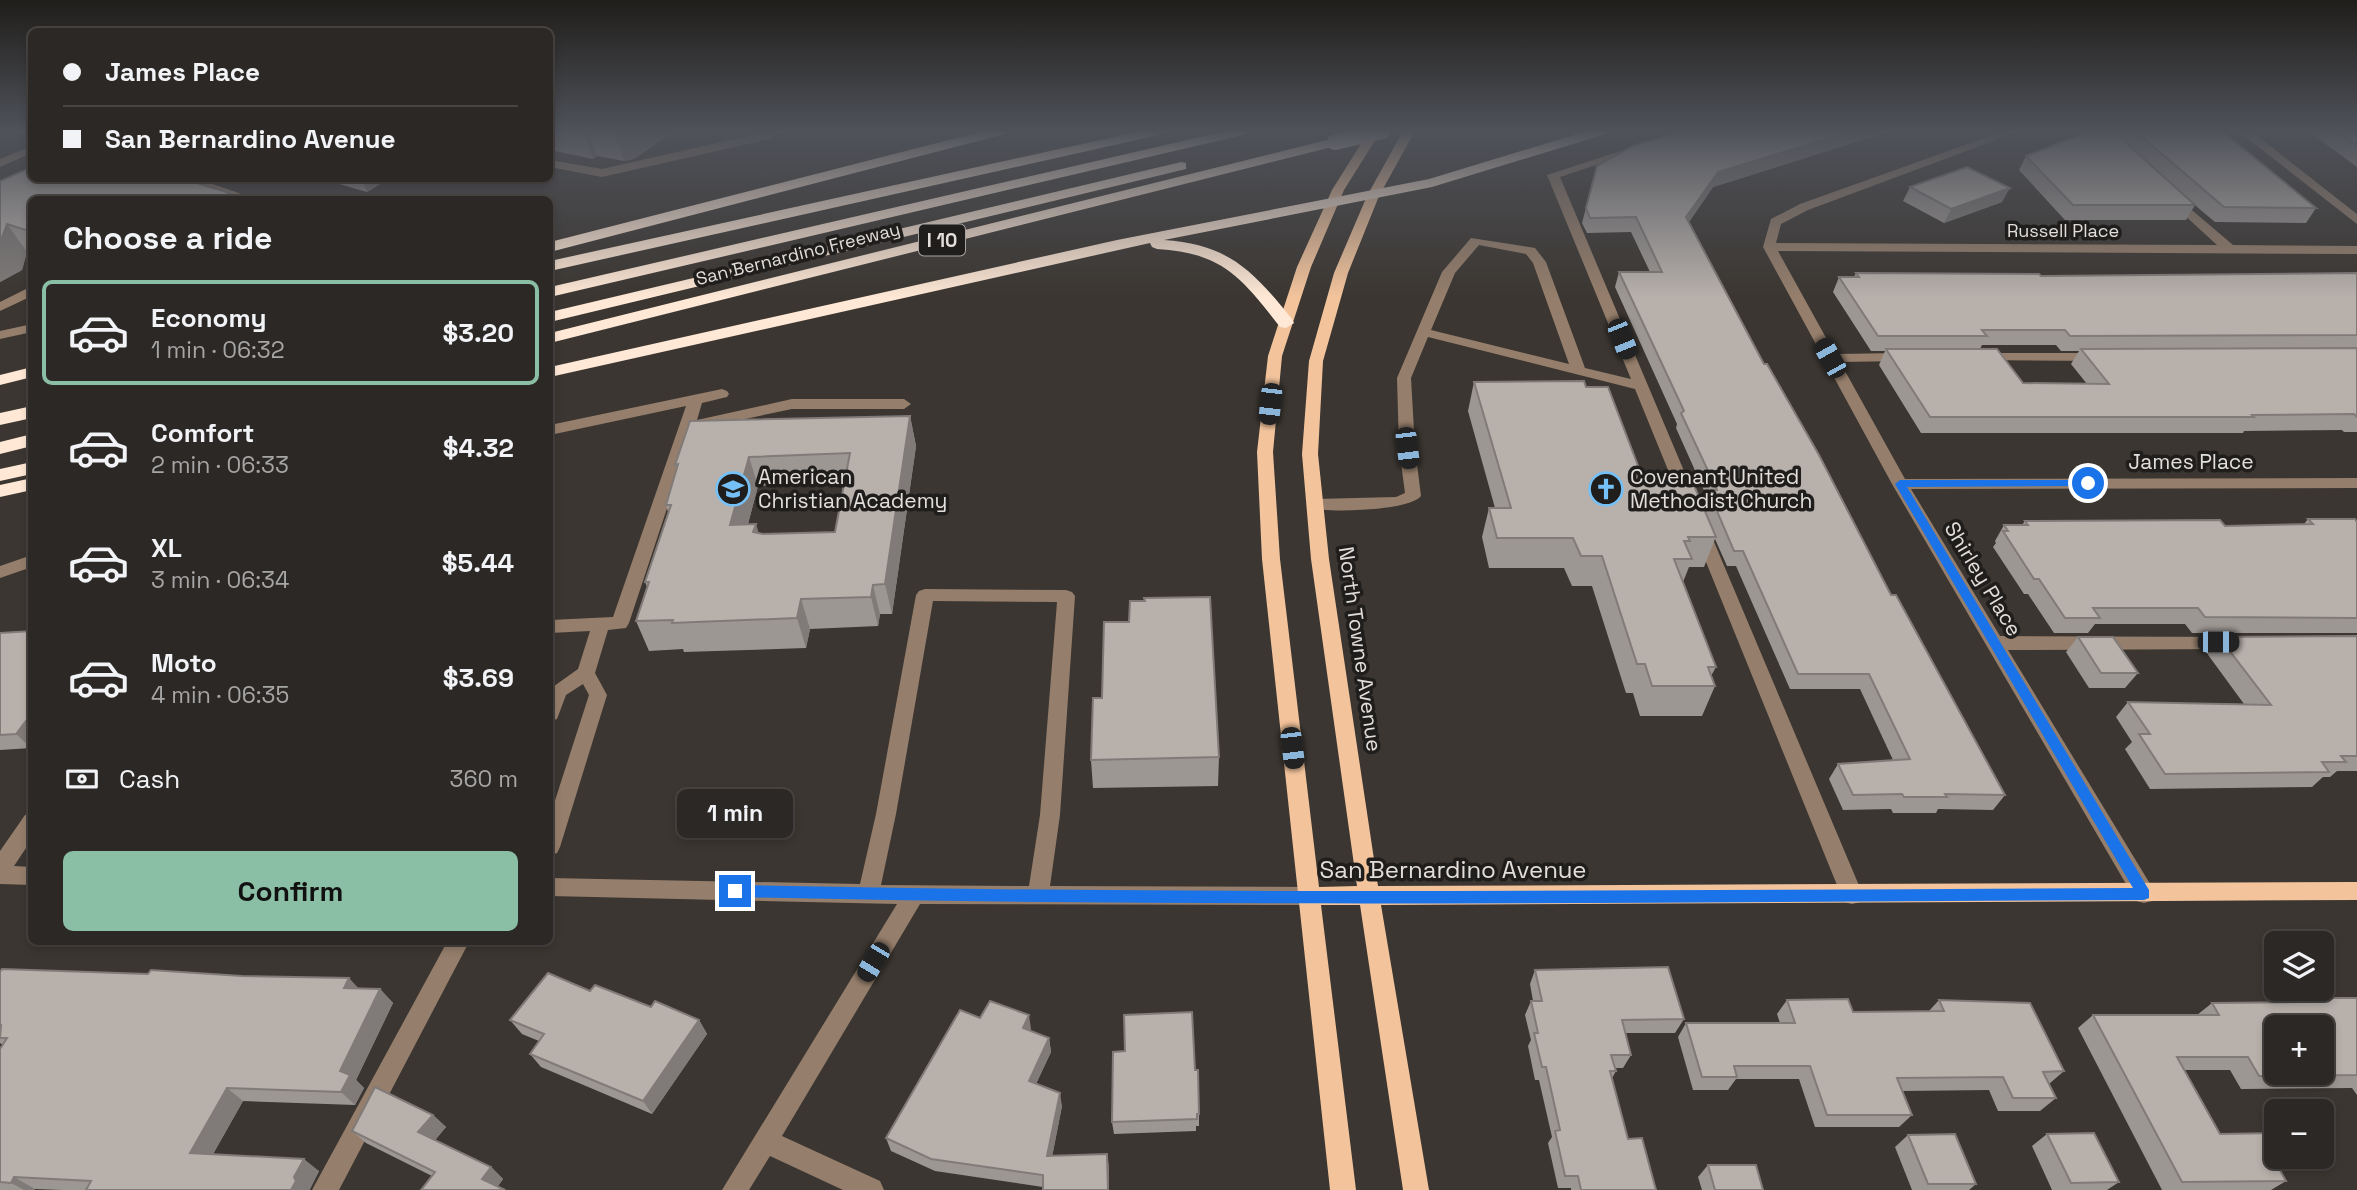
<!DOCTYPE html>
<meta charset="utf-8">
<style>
body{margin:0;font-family:"Space Grotesk",sans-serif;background:#34302d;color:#f1f3f6;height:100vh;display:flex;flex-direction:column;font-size:26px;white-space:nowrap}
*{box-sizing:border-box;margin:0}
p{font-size:23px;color:#a6a6a7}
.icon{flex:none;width:38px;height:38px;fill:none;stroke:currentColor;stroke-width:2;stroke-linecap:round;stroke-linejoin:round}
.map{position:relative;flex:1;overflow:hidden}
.details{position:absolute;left:28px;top:196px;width:525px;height:749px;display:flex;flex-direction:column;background:#2c2825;border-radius:10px;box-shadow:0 4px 10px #0003,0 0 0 2px #484442}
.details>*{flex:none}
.guide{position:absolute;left:28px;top:28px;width:525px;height:154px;border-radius:10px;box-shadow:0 4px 10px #0003,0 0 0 2px #484442;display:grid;align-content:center;height:154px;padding:0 35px;background:#2c2825}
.buttons{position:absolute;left:2264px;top:931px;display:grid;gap:14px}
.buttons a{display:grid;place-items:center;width:70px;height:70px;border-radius:10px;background:#2c2825;box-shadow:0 4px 10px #0003,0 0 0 2px #484442;font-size:35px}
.end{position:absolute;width:32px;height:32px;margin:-16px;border:9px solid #1a73e8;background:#fff;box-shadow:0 0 0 4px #fff}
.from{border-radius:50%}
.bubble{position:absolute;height:49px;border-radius:10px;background:#2c2825;box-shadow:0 4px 10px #0003,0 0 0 2px #484442;font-size:23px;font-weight:700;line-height:49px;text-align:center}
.car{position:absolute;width:21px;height:42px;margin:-21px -10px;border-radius:9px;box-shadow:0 0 5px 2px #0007;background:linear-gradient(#222 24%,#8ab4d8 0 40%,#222 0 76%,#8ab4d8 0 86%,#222 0)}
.guide b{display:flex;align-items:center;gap:24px;height:66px;font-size:26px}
.guide b+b{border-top:2px solid #484442}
.guide i{width:18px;height:18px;background:#f1f3f6}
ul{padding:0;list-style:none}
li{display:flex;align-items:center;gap:21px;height:105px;margin:0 14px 10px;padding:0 21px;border:4px solid transparent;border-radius:10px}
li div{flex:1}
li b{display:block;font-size:26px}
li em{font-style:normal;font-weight:700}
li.on{border-color:#8abfa5}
li>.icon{width:63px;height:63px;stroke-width:1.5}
h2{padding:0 35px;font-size:32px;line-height:84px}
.pay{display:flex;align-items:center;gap:18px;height:77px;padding:0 35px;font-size:26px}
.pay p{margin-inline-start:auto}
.button{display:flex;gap:14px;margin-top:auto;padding:14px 35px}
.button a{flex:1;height:80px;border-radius:10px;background:#8abfa5;color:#111;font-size:28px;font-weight:700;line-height:80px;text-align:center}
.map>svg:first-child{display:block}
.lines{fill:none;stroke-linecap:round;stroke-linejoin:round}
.minor{fill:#957e6b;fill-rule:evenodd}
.major{fill:#f3c49c;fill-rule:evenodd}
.highway{fill:#ffe8d5;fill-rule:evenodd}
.highway-bridge{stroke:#ffe8d5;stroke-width:16}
.wall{fill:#9d9793;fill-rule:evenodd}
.shaded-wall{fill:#807b78}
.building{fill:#b7b0ab;stroke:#807b78;stroke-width:2;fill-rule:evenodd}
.route{fill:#1a73e8}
.labels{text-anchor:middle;stroke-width:7;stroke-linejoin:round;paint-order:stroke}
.far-street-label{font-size:18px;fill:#e1dedb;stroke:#201e1c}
.shield{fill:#201e1c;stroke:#a7a4a2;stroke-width:2}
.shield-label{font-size:19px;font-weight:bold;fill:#e1dedb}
.street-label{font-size:21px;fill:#e1dedb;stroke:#201e1c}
.poi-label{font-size:21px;fill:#e1dedb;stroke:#201e1c;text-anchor:start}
.near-street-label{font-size:24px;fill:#e1dedb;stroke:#201e1c}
</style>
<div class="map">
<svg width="2357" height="1190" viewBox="0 0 2357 1190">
<rect width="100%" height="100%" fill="#3b3631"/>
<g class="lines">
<g class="minor">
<polygon points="15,131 32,131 32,137 17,133"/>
<polygon points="769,131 784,131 769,139 602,177 550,167 550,160 602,169"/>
<polygon points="2004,131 2020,131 1808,210 1781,224 1776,243 2217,245 2169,201 2169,195 2173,194 2233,245 2357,246 2357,254 1778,251 1835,354 1903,353 1910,357 1903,361 1840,362 1905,479 2357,478 2357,488 1911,489 2000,636 2242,637 2245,642 2242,647 2236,649 2008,650 2152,887 2155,894 2152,901 2144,903 2136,901 1892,484 1763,247 1771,219 1800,204"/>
<polygon points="2238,131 2251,131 2357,214 2357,224"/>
<polygon points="32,146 32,153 0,167 0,159"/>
<path d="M1633,147L1643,149L1560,177L1695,497L1693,501H1681L1679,497L1635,389L1428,337L1411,378L1415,448L1421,496C1409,511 1329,513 1309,508L1307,504L1315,499L1396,497L1405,493L1399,448L1397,378L1442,272L1471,238L1535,248L1546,262L1585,368L1631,379L1547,175ZM1479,245L1526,254L1533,263L1569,364L1431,330L1455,273Z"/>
<polygon points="175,178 195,178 259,200 239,200"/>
<polygon points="32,286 32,296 0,311 0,302"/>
<polygon points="32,324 32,332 0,339 0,331"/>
<polygon points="1980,353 2099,353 2106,357 2099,361 1975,360 1973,357 1975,354"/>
<polygon points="722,389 727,391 729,394 727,397 702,403 697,420 792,399 904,399 911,404 904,409 792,409 693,430 629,623 626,628 608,630 595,673 607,695 560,847 557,853 550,856 550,816 589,695 583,684 566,695 557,719 550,721 550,689 578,669 590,631 550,633 550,620 613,617 686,406 550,435 550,425"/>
<polygon points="1701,524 1709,530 1863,895 1860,902 1852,904 1844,902 1841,895 1693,530"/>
<polygon points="32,555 32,567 0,578 0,566"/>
<path d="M925,589L1066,590L1072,592L1075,596L1060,815L1050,886L1308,887L1316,889L1319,896L1316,903L1308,905L920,904L782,1136L880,1181L884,1190H843L770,1156L749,1190H722L897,904L550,896V878L860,884L876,814L916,595L919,591ZM933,601L1057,602L1040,815L1029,886L881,885L896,814Z"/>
<polygon points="32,813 32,839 14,866 32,867 32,885 0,884 0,851 25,815"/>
<polygon points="447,942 469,942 339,1190 312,1190"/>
</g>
<polygon class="major" points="1369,131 1381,131 1344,190 1311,267 1282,356 1273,452 1280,559 1319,887 1357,886 1311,559 1302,454 1309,361 1334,273 1367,196 1403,131 1415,131 1379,196 1348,273 1323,361 1318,454 1329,559 1378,886 2357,882 2357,900 1381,905 1429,1190 1403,1190 1360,905 1321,905 1356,1190 1330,1190 1262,559 1257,452 1268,356 1297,267 1332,190"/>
<g class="highway">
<polygon points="984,131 1007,131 1005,134 550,252 550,242"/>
<polygon points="1141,131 1166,131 1159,135 550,271 550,261"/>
<polygon points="1226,131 1250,131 1243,135 550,297 550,287"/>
<path d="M1587,131H1608L1606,134L1432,187L1164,240C1229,244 1254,272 1292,319L1294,323L1286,328L1280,327C1241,277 1223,253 1157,249L1152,247L1150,243L550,377V367L1117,240L1429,179Z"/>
<polygon points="1335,138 1342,142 1340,145 550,343 550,333"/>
<polygon points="1181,162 1186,163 1186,169 550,322 550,312"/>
<polygon points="32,367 32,377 0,385 0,375"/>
<polygon points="32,406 32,418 0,425 0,413"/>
<polygon points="32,434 32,446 0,454 0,442"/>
<polygon points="32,462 32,474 0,481 0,469"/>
<polygon points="32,478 32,490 0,497 0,485"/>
</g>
<polyline class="highway-bridge" points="1335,142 1382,131"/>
</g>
<g class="wall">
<polygon points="550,131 674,131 634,159 624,161 597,156 593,159 550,150"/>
<polygon points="1681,131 1891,131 1713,187 1689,222 1757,351 1891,595 2005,795 1993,810 1938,809 1936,813 1893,813 1891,809 1843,810 1829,779 1838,764 1893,760 1860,689 1790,689 1736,566 1727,566 1715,539 1704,567 1689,567 1683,582 1716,667 1711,676 1715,686 1702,716 1640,716 1633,693 1626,693 1592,586 1572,586 1564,568 1489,568 1482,537 1489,508 1495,508 1468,411 1474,382 1586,387 1642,476 1702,505 1706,495 1676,428 1677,424 1615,287 1619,272 1650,272 1631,232 1587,233 1582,223 1597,166"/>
<polygon points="2115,131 2222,131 2316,208 2306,223 2215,222 2190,201 2195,205 2186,220 2065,220 2019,170 2026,156 2114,132"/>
<polygon points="2308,131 2357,131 2357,167"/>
<polygon points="318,178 390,178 367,192"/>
<polygon points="0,181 32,200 32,253 27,252 22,270 0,282"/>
<polygon points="1910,187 2002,202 1944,223 1903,201"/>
<path d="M1856,273L2041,276L2357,273V432H2344L2342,430L2244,431L2243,433H1921L1879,365L1885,351H1871L1833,292L1839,277H1854ZM1982,345H2056L2061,351H2079L2071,364L2087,384L2023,383L1980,349Z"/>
<path d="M910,416L916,446L892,614H880L878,626L810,629L806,648L684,652L683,649L649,651L636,621L647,587L645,582L668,512L666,505L677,469L675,465ZM844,483L835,532L763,534L759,533L748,524L758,486Z"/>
<polygon points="2308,519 2357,522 2357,633 2192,633 2185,624 2095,624 2088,633 2054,633 2028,594 2024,594 1993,547 1996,543 1995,541 2004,525 2022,525 2025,521 2225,526 2304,524"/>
<polygon points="0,633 31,748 0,750"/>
<polygon points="2357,636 2357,771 2337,771 2330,777 2323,777 2312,787 2150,789 2125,749 2132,742 2116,717 2128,702 2244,704 2206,652 2219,637"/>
<polygon points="2078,637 2138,673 2125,688 2089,688 2066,652"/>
<polygon points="1102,698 1219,757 1218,786 1093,788 1091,760"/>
<polygon points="1535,970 1684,1019 1675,1033 1625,1033 1631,1055 1623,1068 1615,1068 1616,1071 1612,1078 1628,1139 1656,1190 1571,1190 1571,1188 1558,1188 1548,1143 1552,1137 1539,1080 1535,1080 1528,1046 1531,1040 1525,1015 1531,1001 1533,1001 1530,984"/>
<polygon points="0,972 380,989 393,1003 356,1080 364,1088 355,1105 243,1101 213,1154 319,1171 310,1189 310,1190 62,1190 35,1189 34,1190 0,1190 0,1049 3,1045 0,1043"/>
<polygon points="590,991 699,1020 707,1034 652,1114 541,1067 530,1054 539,1041 522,1034 510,1020"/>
<polygon points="2300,998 2357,998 2357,1095 2352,1088 2241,1089 2230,1070 2184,1070 2220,1134 2277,1133 2277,1154 2273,1157 2286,1181 2271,1190 2162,1190 2078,1028 2093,1015 2197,1015 2212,1003 2295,1002"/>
<polygon points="1787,1000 1853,1012 1929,1011 1939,1000 2064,1071 2049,1084 2056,1098 2040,1111 1998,1111 1989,1090 1902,1091 1912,1115 1899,1127 1815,1127 1799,1079 1736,1079 1728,1090 1693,1090 1678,1037 1686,1023 1780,1023 1777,1014"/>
<polygon points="980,1018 1031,1029 1030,1031 1049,1038 1051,1052 1036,1084 1062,1106 1052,1156 1109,1166 1043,1187 935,1171 891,1151 886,1138"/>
<polygon points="1195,1070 1199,1114 1199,1126 1196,1126 1196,1131 1114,1134 1112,1122"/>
<polygon points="433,1115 446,1127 435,1140 491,1167 503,1179 498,1186 432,1176 366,1143 352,1131"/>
<polygon points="2047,1134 2119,1182 2107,1190 2052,1190 2032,1146"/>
<polygon points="1908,1135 1976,1184 1969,1190 1912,1190 1895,1147"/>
<polygon points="1708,1165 1763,1190 1702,1190 1698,1177"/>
</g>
<g class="shaded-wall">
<polygon points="583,131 588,131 597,156 593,159"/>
<polygon points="614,131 674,131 634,159 624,161"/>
<polygon points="1852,131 1891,131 1713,187 1682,232 1686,217 1718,172"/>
<polygon points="361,178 390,178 367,192"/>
<polygon points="2010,188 2002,202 1944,223 1951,209"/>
<polygon points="230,193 234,200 217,200"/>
<polygon points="7,224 27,252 22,270 0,282 0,243"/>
<polygon points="910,416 916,446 892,614 885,584"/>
<polygon points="749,457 758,486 740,554 730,525"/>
<polygon points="756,524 765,553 753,532"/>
<polygon points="873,585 880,614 878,626 871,597"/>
<polygon points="801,599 810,629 806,648 797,618"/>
<polygon points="32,713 32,748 31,748 16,734"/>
<polygon points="349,978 362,992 344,988"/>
<polygon points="380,989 393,1003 356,1080 364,1088 355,1105 341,1092 340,1071"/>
<polygon points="1029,1015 1031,1029 1025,1041 1023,1028"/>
<polygon points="699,1020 707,1034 652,1114 643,1101"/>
<polygon points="1049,1038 1051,1052 1031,1094 1029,1081"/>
<polygon points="227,1088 243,1101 207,1165 190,1153"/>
<polygon points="1060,1093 1062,1106 1050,1168 1047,1156"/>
<polygon points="433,1115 446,1127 432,1144 418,1132"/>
<polygon points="1107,1154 1109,1166 1109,1190 1108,1190"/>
<polygon points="304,1159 319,1171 310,1189 310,1190 291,1190 294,1177"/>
<polygon points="491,1167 503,1179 495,1190 482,1179"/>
<polygon points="14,1177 35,1189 34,1190 24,1190 11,1183"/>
</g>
<g class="building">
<polygon points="1681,131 1852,131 1718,172 1686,217 1757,351 1764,364 1767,364 1819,455 1891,595 1896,595 2005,795 1945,794 1947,797 1904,797 1902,794 1853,795 1838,764 1910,759 1869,674 1798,674 1743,551 1734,551 1708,490 1717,490 1681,413 1684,411 1619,272 1662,272 1636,217 1590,218 1586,208 1597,166 1633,146"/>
<polygon points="2090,131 2113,131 2195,205 2073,205 2026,156"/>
<polygon points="2135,131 2222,131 2316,208 2224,207"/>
<polygon points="2337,131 2357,131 2357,146"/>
<polygon points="32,167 32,178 180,178 230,193 217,200 32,200 32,232 7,224 0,243 0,181"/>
<polygon points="1967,167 2010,188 1951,209 1910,187"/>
<polygon points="1856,273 2039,274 2041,276 2357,273 2357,335 2070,336 2065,330 1982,330 1987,336 1878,336 1839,277 1859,277"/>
<polygon points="2357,348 2357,417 2354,414 2252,415 2254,417 1930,417 1886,349 1997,349 2023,383 2109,384 2081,349"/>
<polygon points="1584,381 1586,387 1608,387 1642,476 1690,476 1716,537 1688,537 1690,541 1684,541 1692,559 1674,559 1716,667 1708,667 1715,686 1652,686 1645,664 1637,664 1602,556 1581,556 1573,538 1497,538 1489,508 1511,508 1474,382"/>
<path d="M910,416L885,584L873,585L871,597L801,599L797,618L672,623L673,620L636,621L649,582H645L671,505H666L678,464L675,465L690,421ZM850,453L835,532L763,534L753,532L756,524L730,525L749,457Z"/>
<polygon points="2308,519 2355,519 2357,522 2357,618 2205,617 2198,608 2093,608 2100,618 2065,618 2039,579 2034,579 2003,531 2008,531 2004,525 2028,525 2025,521 2220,520 2225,526 2313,524"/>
<polygon points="1210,597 1219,757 1091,760 1093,698 1102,698 1104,622 1129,622 1130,601 1145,601 1144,598"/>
<polygon points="32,631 32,713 16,734 0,735 0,633"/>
<polygon points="2357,636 2357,756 2341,756 2346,762 2322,762 2329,772 2165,774 2139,734 2150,734 2128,702 2271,705 2219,637"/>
<polygon points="2078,637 2113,637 2138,673 2101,673"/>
<polygon points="1668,967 1684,1019 1622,1020 1631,1055 1611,1055 1616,1071 1610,1071 1628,1139 1642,1138 1656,1190 1581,1190 1578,1176 1565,1176 1555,1131 1560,1130 1546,1067 1542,1067 1534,1033 1538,1033 1531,1001 1542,1001 1535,970"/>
<polygon points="2,969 148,974 151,970 242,976 349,978 344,988 380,989 340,1071 350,1075 341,1092 227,1088 190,1153 304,1159 294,1177 296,1181 291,1190 86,1190 91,1181 14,1177 11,1183 0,1182 0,1049 7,1038 0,1038 1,1025 0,1025 0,972"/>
<polygon points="548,973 590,991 595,985 651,1007 655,1001 699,1020 643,1101 530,1054 544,1034 510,1020"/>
<path d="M2300,998H2357V1075L2259,1076L2248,1057H2177L2220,1134L2277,1133V1154L2272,1156L2286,1181L2182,1182L2093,1015H2219L2212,1003L2302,1002ZM2277,1027H2322V1073H2277Z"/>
<polygon points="1848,999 1853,1012 1944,1011 1939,1000 2030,1003 2064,1071 2043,1072 2056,1098 2013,1098 2003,1077 1897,1078 1912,1115 1827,1115 1810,1066 1734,1066 1737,1077 1702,1077 1686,1023 1795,1023 1787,1000"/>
<polygon points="990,1001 1029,1015 1023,1028 1049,1038 1029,1081 1060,1093 1047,1156 1107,1154 1108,1190 1043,1190 1043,1175 931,1159 886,1138 960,1010 980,1018"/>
<polygon points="1192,1012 1195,1070 1198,1070 1199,1114 1197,1114 1197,1119 1112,1122 1113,1052 1125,1051 1124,1015"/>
<polygon points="375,1087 433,1115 418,1132 491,1167 482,1179 505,1190 421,1190 435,1172 352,1131"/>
<polygon points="2094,1133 2119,1182 2071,1183 2047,1134"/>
<polygon points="1955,1134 1976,1184 1928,1184 1908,1135"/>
<polygon points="1708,1165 1756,1165 1763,1190 1715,1190"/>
</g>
<linearGradient id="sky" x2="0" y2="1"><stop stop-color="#201e1b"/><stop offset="0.44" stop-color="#4f525a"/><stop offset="1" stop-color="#4f525a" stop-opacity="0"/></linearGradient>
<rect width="2357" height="298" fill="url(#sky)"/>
<path class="route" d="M2088,480L2092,481V486L1907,487L2149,890V898L2144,900C1674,902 1205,908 735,897L728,891L735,885C1201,895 1667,890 2133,888L1895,484L1900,480Z"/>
<defs>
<symbol id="school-ring" viewBox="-11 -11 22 22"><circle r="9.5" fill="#201e1c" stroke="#75c0f6" stroke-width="1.5"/><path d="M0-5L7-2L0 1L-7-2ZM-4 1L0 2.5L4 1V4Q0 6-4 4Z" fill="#75c0f6"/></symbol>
<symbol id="church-ring" viewBox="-11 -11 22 22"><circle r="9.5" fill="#201e1c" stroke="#75c0f6" stroke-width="1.5"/><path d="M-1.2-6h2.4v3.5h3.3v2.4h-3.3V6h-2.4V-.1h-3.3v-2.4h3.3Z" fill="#75c0f6"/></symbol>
</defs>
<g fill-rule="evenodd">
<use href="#school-ring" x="714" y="470" width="38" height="38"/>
<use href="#church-ring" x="1587" y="470" width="38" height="38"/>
</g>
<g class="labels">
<g class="far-street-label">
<text x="2063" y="237">Russell Place</text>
<text transform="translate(798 254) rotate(-14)" y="6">San Bernardino Freeway</text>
</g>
<rect class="shield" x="919" y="224.5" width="46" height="31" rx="5"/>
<g class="shield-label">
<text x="942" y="247">I 10</text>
</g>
<g class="street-label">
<text x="2191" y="469">James Place</text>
<text transform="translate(1983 579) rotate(59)" y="7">Shirley Place</text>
<text transform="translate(1360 649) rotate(82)" y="7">North Towne Avenue</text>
</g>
<g class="poi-label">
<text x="758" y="484">American<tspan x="758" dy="24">Christian Academy</tspan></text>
<text x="1630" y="484">Covenant United<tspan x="1630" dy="24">Methodist Church</tspan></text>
</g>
<g class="near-street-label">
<text x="1453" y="878">San Bernardino Avenue</text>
</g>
</g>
</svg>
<div class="buttons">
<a><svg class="icon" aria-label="layers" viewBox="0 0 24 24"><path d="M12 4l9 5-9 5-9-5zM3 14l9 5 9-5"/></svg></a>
<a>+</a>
<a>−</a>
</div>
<i class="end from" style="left:2088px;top:483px"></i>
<i class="end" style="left:735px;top:891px"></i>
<div class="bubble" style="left:677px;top:789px;width:116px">1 min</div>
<i class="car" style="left:1622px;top:339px;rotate:158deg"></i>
<i class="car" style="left:1830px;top:358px;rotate:331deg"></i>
<i class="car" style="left:1270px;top:404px;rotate:186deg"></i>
<i class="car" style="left:1407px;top:448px;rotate:173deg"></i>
<i class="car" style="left:2218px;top:642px;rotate:90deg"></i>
<i class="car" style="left:1292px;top:748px;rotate:173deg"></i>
<i class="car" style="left:873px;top:962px;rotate:211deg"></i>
<div class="guide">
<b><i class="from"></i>James Place</b>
<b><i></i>San Bernardino Avenue</b>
</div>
<section class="details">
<h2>Choose a ride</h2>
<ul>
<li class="on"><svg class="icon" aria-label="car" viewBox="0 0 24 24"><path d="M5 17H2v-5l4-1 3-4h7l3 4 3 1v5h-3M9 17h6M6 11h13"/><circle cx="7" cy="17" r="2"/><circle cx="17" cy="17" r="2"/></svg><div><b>Economy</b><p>1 min · 06:32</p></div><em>$3.20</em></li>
<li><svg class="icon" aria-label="car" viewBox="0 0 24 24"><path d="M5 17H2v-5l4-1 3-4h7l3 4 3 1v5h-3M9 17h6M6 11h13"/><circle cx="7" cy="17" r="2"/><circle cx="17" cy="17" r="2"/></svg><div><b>Comfort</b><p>2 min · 06:33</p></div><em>$4.32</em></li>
<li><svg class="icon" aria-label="car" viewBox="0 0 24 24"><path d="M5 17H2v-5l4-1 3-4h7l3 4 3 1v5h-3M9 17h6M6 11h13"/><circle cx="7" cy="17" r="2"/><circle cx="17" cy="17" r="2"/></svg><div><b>XL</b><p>3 min · 06:34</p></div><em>$5.44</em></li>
<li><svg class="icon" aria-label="car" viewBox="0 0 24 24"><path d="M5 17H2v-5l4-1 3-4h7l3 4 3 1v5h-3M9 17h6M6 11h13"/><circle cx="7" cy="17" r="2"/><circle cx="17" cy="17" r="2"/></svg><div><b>Moto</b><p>4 min · 06:35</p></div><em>$3.69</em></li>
</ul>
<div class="pay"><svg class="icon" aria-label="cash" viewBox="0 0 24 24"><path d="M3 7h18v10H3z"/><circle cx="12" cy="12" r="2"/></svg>Cash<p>360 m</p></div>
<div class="button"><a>Confirm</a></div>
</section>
</div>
